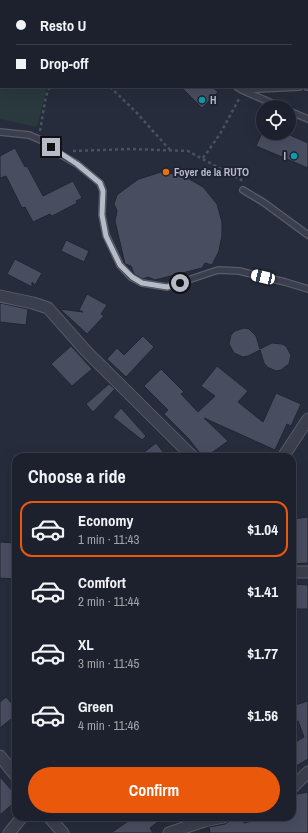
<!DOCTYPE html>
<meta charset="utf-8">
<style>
body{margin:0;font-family:"Archivo Narrow",sans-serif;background:#252935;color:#f1f3f6;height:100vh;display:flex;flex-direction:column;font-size:15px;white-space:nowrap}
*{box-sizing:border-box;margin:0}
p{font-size:13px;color:#a0a3aa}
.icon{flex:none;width:22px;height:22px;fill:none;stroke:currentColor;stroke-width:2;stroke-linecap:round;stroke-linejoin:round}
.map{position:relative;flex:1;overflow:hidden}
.drawer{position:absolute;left:12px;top:453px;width:284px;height:368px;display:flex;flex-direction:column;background:#1d212d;border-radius:12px;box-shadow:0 4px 16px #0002,0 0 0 1px #3b3e49}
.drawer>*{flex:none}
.top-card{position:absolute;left:0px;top:0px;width:308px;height:88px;box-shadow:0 4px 16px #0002,0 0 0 1px #3b3e49;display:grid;align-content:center;height:88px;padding:0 16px;background:#1d212d}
.buttons{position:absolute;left:256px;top:100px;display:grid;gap:8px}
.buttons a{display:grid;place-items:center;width:40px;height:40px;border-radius:50%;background:#1d212d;box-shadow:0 4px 16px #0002,0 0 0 1px #3b3e49;font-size:20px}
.end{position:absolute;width:18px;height:18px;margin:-9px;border:5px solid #b7bac7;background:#111;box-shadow:0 0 0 2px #111}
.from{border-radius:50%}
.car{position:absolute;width:12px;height:24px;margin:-12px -6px;border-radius:5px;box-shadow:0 0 3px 1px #0007;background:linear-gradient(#fff 24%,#345 0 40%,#fff 0 76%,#345 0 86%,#fff 0)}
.top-card b{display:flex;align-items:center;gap:14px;height:38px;font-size:15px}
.top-card b+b{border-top:1px solid #3b3e49}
.top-card i{width:10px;height:10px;background:#f1f3f6}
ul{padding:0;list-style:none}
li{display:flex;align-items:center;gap:12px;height:56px;margin:0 8px 6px;padding:0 8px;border:2px solid transparent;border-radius:12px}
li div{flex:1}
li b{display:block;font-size:15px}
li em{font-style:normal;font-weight:700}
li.on{border-color:#ea580c}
li>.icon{width:36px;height:36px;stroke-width:1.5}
h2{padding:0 16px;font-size:18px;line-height:48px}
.cta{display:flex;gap:8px;margin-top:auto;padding:8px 16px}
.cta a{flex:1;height:46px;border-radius:24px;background:#ea580c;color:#fff;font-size:16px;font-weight:700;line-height:46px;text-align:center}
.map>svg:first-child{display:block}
.green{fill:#2a393e}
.building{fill:#494d60;stroke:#222533}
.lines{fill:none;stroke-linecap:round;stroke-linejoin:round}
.lane-casing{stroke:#595c6a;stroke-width:8}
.street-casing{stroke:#595c6a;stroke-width:13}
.path{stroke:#47545a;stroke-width:2.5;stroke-dasharray:3 3;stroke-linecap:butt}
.lane{stroke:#3b3e4c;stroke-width:5.5}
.street{stroke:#3b3e4c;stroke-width:11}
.route{stroke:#b7bac7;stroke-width:5}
.culture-dot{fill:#0f9aa8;stroke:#202331;stroke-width:1.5}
.food-dot{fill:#e8710a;stroke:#202331;stroke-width:1.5}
.labels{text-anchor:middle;stroke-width:4;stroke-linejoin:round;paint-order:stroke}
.poi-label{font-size:11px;font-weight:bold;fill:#b7bac7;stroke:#202331;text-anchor:start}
</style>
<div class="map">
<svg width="308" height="833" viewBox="0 0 308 833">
<rect width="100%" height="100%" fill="#272c3c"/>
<polygon class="green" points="0,70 1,87 47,87 37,127 0,119"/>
<g class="building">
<polygon points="181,87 212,87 218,92 202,108"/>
<polygon points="262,133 285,133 308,143 308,168 256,146"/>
<polygon points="15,148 25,167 27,166 43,196 73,181 82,198 76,201 77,203 58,213 52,216 50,214 33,222 25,207 22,208 6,176 0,178 0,156"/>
<polygon points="161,172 182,175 203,187 217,204 222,222 222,235 219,251 212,265 205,263 202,268 155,280 148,277 143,279 134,274 131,266 125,264 115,221 117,211 114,204 117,195 133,183 139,179"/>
<polygon points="66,240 89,251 84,262 61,251"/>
<polygon points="15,259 42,273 35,285 32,282 32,287 7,274"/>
<polygon points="87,294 107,305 101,314 104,316 87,334 60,309 83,312 79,310"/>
<polygon points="0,303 28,309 26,325 0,322"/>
<polygon points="244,328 249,329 256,336 260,349 272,343 282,344 286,346 291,355 289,364 281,370 276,371 267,367 264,363 260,350 248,356 243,357 234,353 229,344 231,335 235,331"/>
<polygon points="143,336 154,347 126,377 107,359 117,348 124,355"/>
<polygon points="71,346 92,369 72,386 51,364"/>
<polygon points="217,366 248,391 238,402 263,422 276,393 301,404 291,426 287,424 275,450 204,418 228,441 206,457 203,457 188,438 164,414 168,410 144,386 161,369 184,392 181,394 198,412 215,396 201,386"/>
<polygon points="109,384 115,389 93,412 86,404"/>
<polygon points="121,408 146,436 142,440 113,417"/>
<polygon points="156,443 167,457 138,457"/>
<polygon points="308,517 308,563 292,564 292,519"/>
<polygon points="0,542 16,543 16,579 0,578"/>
<polygon points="292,584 308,585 308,609 292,609"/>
<polygon points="6,697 16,708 16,715 0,728 0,702"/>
<polygon points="308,701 308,759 296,766 292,759 292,744 304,737 298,721 294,722 292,716 292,706"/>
<polygon points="0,777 16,795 16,801 0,815"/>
<polygon points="308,792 308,833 210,833 209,827 225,824 230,821 243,818 244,823 269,817 292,817 292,795"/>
<polygon points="134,817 164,817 150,828 153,833 111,833"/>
</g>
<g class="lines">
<defs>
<g id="lane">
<polyline points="173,0 174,1"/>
<polyline points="237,87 242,90 299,87"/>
<polyline points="307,87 308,87"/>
<polyline points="244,91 281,107"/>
<polyline points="289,111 308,119"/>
<polyline points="0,132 29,135 43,141 58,153 77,164 100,183 103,191 102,215 106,235 120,265 131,277 142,283 167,287 218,270 239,271 285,282 308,289"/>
<polyline points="243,190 263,202 308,235"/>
</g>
<g id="street">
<polyline points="0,296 33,303 48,308 86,351 193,457"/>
<polyline points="283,457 308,419"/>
<polyline points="292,572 308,572"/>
<polyline points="0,756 16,776"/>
<polyline points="292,788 308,772"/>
<polyline points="49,817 63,833"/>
<polyline points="9,833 22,817"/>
<polyline points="169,833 204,821 224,817"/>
</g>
</defs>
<use href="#lane" class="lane-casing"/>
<use href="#street" class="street-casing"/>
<g class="path">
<polyline points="0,34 1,34"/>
<polyline points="110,87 136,112 170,150"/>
<polyline points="40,131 46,96 50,87"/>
<polyline points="73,151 130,149 188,151 243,181"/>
<polyline points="203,158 220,134 240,97"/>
</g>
<use href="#lane" class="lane"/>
<use href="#street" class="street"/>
</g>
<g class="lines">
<polyline class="route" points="51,147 77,164 100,183 103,191 102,215 106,236 120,265 132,277 142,283 167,287 180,283"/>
</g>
<g class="culture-dot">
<circle cx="202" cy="100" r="4"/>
<circle cx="294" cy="156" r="4"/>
</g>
<circle class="food-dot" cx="166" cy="172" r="4"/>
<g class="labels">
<g class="poi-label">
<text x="210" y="104">H</text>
<text x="286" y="160" text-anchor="end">I</text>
<text x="174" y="176">Foyer de la RUTO</text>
</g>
</g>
</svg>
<div class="buttons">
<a><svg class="icon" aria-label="locate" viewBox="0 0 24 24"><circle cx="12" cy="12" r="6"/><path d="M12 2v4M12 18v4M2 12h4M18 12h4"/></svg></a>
</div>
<i class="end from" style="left:180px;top:283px"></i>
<i class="end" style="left:51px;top:147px"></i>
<i class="car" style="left:263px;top:277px;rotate:283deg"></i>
<div class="top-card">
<b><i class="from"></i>Resto U</b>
<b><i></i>Drop-off</b>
</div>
<section class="drawer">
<h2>Choose a ride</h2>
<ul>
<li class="on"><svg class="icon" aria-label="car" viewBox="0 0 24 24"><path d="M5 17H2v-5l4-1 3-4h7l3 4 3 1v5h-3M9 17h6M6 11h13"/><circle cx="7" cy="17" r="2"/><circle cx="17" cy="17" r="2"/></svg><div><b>Economy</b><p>1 min · 11:43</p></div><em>$1.04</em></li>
<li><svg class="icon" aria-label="car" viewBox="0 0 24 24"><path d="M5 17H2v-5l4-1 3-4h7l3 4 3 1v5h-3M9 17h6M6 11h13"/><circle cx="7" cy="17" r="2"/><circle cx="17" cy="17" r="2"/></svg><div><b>Comfort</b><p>2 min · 11:44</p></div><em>$1.41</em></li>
<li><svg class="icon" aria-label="car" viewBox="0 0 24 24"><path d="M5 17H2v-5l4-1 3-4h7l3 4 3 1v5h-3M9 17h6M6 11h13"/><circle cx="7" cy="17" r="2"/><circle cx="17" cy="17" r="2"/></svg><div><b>XL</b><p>3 min · 11:45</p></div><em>$1.77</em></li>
<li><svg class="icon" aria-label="car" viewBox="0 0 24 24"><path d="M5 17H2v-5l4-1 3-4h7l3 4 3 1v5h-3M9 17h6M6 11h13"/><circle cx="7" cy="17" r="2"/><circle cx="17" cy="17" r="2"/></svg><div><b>Green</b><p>4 min · 11:46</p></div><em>$1.56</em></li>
</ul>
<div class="cta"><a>Confirm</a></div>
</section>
</div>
